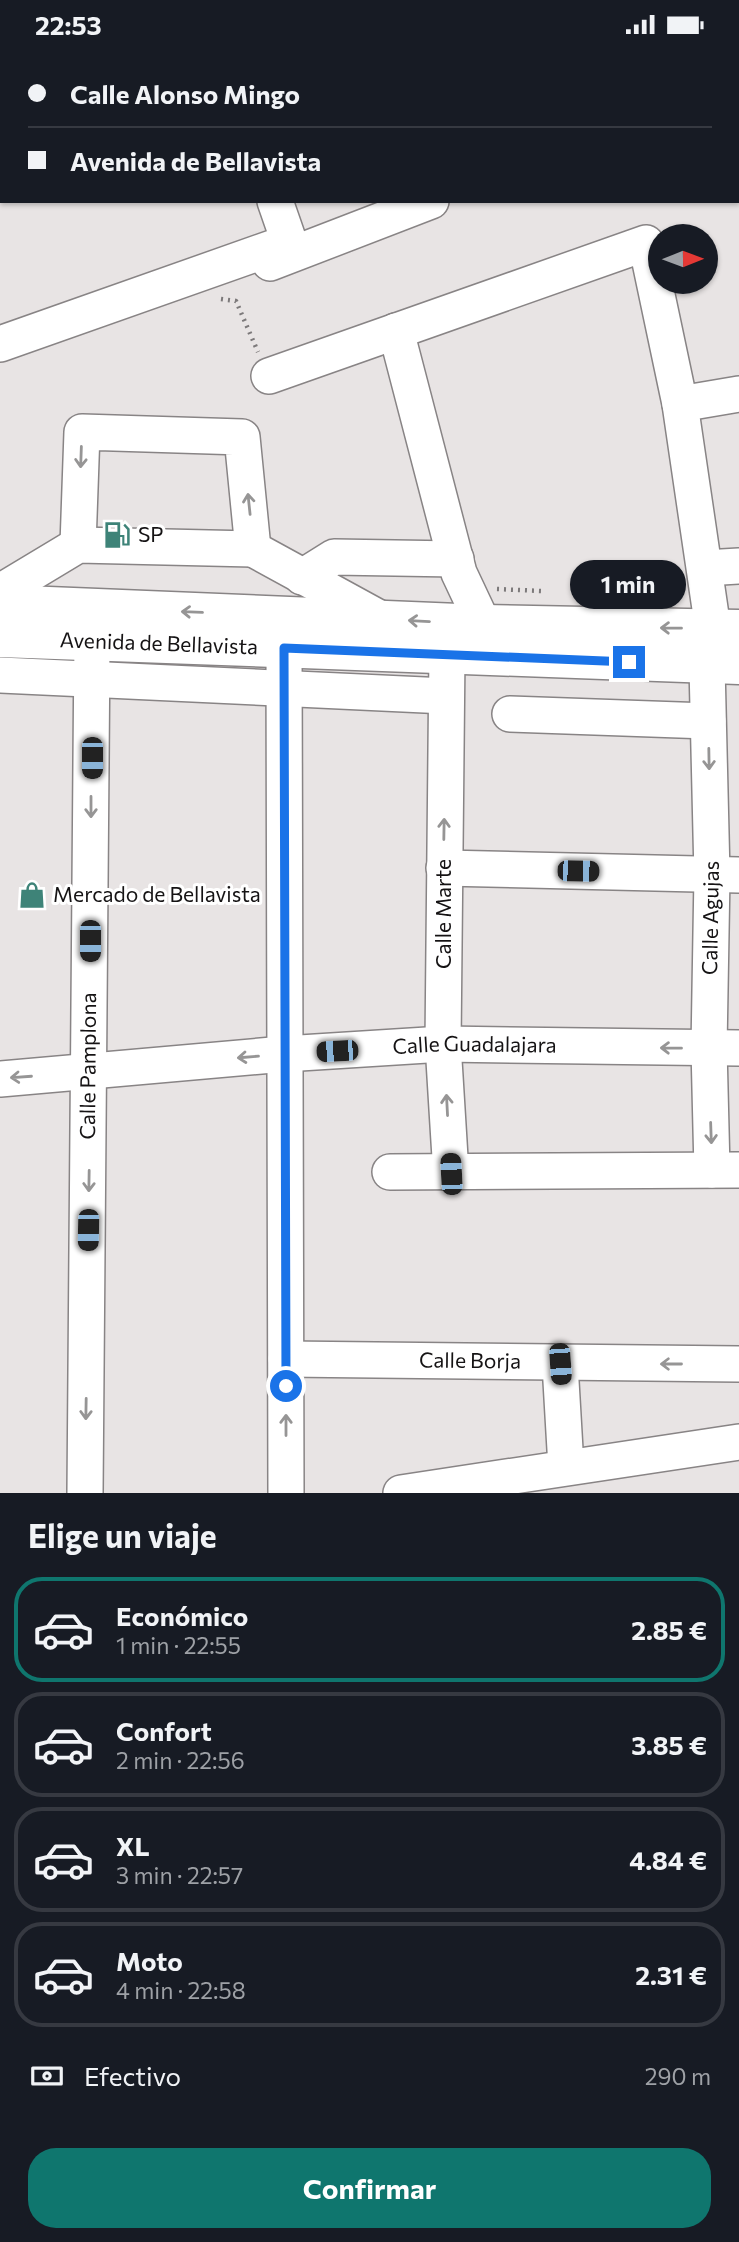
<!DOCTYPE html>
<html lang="es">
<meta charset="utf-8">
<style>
body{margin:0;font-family:Commissioner,sans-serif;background:#20242c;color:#f1f3f6;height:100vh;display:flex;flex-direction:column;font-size:26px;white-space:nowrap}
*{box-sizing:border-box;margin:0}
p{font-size:23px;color:#9ea1a6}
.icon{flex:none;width:38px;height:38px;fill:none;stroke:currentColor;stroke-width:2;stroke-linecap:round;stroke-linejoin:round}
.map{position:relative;height:1444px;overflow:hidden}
.details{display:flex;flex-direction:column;background:#171b24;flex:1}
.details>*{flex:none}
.banner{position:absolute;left:0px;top:0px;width:740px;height:154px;box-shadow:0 2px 5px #0004;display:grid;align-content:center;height:154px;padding:0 28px;background:#171b24}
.needle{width:46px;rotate:89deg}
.buttons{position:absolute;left:648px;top:175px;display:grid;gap:14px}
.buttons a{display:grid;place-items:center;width:70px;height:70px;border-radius:50%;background:#171b24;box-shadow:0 2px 5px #0004;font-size:35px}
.end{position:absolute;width:32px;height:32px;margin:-16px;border:9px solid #1a73e8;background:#fff;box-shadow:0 0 0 4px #fff}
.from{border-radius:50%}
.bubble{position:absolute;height:49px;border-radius:24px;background:#171b24;box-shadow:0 2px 5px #0004;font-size:23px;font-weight:700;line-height:49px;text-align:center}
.car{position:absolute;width:21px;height:42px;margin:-21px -10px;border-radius:9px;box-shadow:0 0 5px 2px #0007;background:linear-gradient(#222 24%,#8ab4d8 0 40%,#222 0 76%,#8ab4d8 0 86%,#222 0)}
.banner b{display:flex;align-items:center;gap:24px;height:66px;font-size:26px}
.banner b+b{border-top:2px solid #363941}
.banner i{width:18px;height:18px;background:#f1f3f6}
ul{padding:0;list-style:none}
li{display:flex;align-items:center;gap:21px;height:105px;margin:0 14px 10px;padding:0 14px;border:4px solid #363941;border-radius:28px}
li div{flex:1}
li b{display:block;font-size:26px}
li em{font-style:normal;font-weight:700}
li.active{border-color:#0f766e}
li>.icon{width:63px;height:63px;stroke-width:1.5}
h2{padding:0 28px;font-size:32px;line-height:84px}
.pay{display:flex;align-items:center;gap:18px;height:77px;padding:0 28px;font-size:26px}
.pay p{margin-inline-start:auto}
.action{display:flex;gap:14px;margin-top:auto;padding:14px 28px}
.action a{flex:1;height:80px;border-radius:28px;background:#0f766e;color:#fff;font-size:28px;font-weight:700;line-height:80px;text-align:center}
.status{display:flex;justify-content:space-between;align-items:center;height:49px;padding:0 35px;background:#171b24;direction:ltr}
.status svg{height:19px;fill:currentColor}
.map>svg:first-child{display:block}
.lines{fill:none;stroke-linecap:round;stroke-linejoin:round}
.minor-casing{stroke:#888485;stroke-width:38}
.major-casing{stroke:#888485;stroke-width:41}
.path{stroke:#7c797a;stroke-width:4.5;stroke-dasharray:2 5;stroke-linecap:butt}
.minor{stroke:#fff;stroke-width:35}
.major{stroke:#fff;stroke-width:38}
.oneway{stroke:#969595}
.route{stroke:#1a73e8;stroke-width:9}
.labels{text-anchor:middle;stroke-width:6;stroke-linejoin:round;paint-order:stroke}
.poi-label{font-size:21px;fill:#151314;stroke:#fff;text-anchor:start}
.street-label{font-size:21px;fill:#151314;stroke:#fff}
</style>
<div class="status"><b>22:53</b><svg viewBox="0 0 49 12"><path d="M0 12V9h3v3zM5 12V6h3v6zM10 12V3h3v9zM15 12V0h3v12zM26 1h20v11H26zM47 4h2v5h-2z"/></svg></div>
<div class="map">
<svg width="739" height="1444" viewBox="0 0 739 1444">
<rect width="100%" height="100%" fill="#e8e4e4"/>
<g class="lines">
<defs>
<g id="minor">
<polyline points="221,0 222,2"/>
<polyline points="671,0 672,2"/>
<polyline points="738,33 739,33"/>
<polyline points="275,152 293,204"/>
<polyline points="270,214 431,152"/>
<polyline points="396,282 459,524 483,575"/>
<polyline points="0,295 289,193"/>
<polyline points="269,327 646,194 680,355 713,580"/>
<polyline points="680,355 739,345"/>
<polyline points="78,496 82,383 242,388 253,500 381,570"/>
<polyline points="705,519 739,517"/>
<polyline points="302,528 334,508 456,510"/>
<polyline points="0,543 78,496 253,500"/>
<polyline points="284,599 286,1444"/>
<polyline points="447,604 443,995 451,1125"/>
<polyline points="707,617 712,826 709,999 712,1121"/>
<polyline points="0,626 446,647"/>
<polyline points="510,665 708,672"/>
<polyline points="444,819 739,826"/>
<path id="s1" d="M0,1030L284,1005L443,995L739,999"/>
<polyline points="390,1123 739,1121"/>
<path id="s2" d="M286,1310L739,1315"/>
<polyline points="560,1315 566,1418"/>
<path id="s3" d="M85,1444L92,592"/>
<polyline points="401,1444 739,1393"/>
</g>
<g id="major">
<polyline points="0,555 483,575 739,580"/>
<path id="s4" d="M0,589L739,616"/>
</g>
</defs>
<use href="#minor" class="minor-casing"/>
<use href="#major" class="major-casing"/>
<g class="path">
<polyline points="221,250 236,252 258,303"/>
<polyline points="497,540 541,542"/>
</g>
<use href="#minor" class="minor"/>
<use href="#major" class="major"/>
</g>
<defs><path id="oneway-shaft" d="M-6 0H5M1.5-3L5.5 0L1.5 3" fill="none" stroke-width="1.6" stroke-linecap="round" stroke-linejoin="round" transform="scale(1.75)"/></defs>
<g class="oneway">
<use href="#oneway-shaft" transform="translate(81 408) rotate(92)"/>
<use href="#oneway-shaft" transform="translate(249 455) rotate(-96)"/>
<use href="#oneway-shaft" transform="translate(192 563) rotate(-178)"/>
<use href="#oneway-shaft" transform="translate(419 572) rotate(-177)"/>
<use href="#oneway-shaft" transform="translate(671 579) rotate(-179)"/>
<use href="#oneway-shaft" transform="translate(709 710) rotate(89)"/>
<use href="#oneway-shaft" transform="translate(91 758) rotate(90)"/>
<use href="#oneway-shaft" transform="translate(444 780) rotate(-89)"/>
<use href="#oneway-shaft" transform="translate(671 999) rotate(-179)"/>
<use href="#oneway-shaft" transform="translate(248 1008) rotate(175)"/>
<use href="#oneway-shaft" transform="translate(21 1028) rotate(176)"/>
<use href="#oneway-shaft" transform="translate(447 1056) rotate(-93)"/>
<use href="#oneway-shaft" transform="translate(711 1084) rotate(88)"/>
<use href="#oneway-shaft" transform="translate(89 1132) rotate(91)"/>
<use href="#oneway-shaft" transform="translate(671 1315) rotate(180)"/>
<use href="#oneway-shaft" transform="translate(86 1360) rotate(91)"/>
<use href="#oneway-shaft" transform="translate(286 1376) rotate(-90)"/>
</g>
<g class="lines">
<polyline class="route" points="286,1337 284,599 629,613"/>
</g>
<defs>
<symbol id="fuel-bare" viewBox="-9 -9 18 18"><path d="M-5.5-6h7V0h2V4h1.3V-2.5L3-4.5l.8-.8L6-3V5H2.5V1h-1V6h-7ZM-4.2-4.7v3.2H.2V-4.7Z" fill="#3e8378" stroke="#fff" stroke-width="2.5" paint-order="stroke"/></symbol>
<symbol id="shop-bare" viewBox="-9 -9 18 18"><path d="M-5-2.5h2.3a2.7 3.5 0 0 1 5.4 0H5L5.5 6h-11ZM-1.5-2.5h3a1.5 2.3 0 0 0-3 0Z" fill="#3e8378" stroke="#fff" stroke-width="2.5" paint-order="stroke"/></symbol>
</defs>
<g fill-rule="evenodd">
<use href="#fuel-bare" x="98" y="467" width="38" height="38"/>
<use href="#shop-bare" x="13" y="827" width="38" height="38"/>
</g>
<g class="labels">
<g class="poi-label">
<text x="138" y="493">SP</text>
<text x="53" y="853">Mercado de Bellavista</text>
</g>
<g class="street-label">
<text dy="7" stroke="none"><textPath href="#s4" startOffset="159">Avenida de Bellavista</textPath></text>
<text transform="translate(444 865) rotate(-90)" y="7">Calle Marte</text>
<text transform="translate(711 869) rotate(-89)" y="7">Calle Agujas</text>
<text dy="7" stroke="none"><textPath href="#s1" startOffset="476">Calle Guadalajara</textPath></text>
<text dy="7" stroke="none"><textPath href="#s3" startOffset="427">Calle Pamplona</textPath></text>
<text dy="7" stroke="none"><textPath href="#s2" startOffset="184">Calle Borja</textPath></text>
</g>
</g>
</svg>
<div class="buttons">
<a><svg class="needle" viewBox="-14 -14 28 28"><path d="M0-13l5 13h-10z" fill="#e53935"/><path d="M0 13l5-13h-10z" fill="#9ea1a6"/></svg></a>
</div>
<i class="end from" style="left:286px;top:1337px"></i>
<i class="end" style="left:629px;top:613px"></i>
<div class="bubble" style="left:570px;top:511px;width:116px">1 min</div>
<i class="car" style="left:92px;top:709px;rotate:180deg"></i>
<i class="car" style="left:578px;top:822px;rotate:91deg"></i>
<i class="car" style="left:90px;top:892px;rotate:180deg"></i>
<i class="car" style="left:337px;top:1002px;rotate:267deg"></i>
<i class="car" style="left:451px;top:1125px;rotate:357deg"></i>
<i class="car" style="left:88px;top:1181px;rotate:181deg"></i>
<i class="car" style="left:560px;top:1315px;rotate:176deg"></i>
<div class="banner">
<b><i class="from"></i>Calle Alonso Mingo</b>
<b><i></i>Avenida de Bellavista</b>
</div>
</div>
<section class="details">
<h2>Elige un viaje</h2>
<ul>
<li class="active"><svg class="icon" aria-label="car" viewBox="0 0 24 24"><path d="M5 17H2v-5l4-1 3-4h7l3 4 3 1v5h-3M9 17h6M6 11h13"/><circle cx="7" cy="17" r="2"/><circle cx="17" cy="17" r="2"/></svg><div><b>Económico</b><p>1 min · 22:55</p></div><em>2.85 €</em></li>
<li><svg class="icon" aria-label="car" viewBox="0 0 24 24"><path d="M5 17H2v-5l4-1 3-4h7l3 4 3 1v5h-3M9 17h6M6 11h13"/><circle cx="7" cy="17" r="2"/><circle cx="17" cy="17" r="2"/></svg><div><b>Confort</b><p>2 min · 22:56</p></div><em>3.85 €</em></li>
<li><svg class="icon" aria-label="car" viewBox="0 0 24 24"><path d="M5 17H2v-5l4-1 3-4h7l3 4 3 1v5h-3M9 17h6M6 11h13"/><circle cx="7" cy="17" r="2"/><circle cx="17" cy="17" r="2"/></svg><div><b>XL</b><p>3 min · 22:57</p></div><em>4.84 €</em></li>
<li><svg class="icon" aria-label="car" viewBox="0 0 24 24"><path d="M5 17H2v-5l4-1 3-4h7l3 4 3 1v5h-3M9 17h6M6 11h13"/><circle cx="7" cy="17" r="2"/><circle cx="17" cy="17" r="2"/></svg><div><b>Moto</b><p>4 min · 22:58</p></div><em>2.31 €</em></li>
</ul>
<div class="pay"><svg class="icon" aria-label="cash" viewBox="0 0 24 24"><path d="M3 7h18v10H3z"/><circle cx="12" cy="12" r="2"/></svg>Efectivo<p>290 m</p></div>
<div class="action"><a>Confirmar</a></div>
</section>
